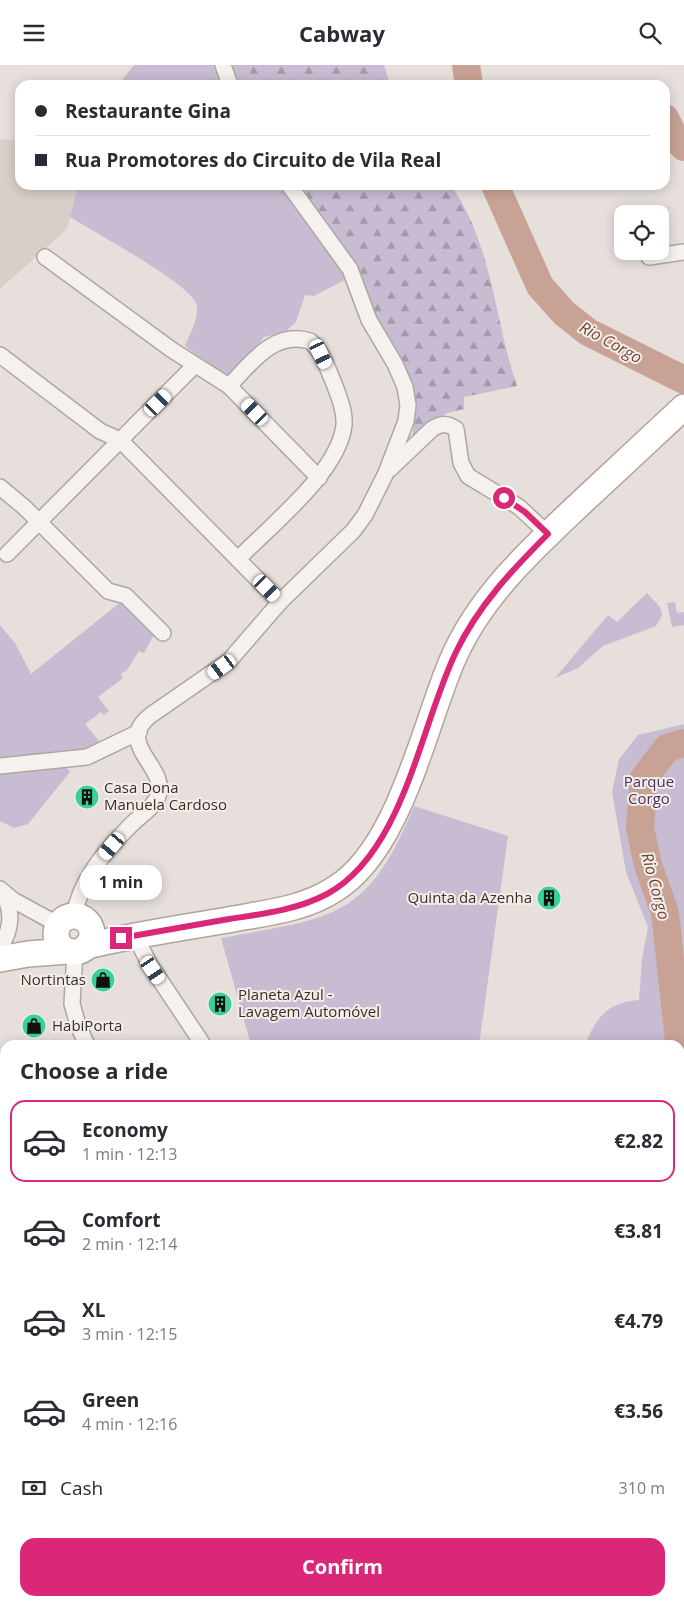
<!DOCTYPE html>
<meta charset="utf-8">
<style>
body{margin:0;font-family:"Open Sans",sans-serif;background:#f7f7f7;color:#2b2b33;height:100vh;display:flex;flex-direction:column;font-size:19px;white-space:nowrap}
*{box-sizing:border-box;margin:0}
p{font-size:16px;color:#7c7c81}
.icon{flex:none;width:28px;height:28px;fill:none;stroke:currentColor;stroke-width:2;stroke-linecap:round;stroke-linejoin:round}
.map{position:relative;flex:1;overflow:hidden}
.sheet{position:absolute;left:0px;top:975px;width:685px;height:566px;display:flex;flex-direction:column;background:#fff;border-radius:15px 15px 0 0;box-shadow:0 2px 12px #0003}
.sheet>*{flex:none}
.hud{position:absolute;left:15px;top:15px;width:655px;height:110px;border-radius:15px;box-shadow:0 2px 12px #0003;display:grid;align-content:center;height:110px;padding:0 20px;background:#fff}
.buttons{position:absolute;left:614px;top:140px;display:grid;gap:10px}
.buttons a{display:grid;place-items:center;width:55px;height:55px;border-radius:10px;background:#fff;box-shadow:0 2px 12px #0003;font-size:25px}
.end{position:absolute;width:22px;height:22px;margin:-11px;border:6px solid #db2777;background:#fff;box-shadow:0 0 0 2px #fff}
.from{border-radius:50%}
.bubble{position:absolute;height:35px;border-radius:15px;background:#fff;box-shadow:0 2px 12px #0003;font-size:16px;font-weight:700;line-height:35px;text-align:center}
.car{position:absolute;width:15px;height:30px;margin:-15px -8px;border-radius:6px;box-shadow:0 0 4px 1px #0007;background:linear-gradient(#fff 24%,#345 0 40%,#fff 0 76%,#345 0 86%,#fff 0)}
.hud b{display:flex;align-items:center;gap:18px;height:48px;font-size:19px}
.hud b+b{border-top:1px solid #e1e1e2}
.hud i{width:12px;height:12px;background:#2b2b33}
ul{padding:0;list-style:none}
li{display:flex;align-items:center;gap:15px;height:82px;margin:0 10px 8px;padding:0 10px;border:2px solid transparent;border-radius:15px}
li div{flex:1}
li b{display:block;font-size:19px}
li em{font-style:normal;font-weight:700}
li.current{border-color:#db2777}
li>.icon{width:45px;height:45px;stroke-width:1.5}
h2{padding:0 20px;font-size:22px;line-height:60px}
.pay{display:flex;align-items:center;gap:12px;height:55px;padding:0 20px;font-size:19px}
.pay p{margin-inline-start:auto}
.cta{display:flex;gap:10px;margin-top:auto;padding:10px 20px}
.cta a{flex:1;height:58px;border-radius:15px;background:#db2777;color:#fff;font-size:20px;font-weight:700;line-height:58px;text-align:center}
header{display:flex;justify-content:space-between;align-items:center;height:65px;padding:0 20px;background:#fff;font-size:22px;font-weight:700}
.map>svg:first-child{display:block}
.built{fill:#d8cfc9}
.green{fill:#c7bcd1}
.forest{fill:url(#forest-firs)}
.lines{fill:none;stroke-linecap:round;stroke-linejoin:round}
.river{stroke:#c8a395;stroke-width:28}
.minor-casing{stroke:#b0a6a1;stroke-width:18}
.primary-casing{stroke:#b2a39a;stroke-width:28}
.minor{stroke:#f5f1ee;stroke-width:15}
.primary{stroke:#fff;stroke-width:25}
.route{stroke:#db2777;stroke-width:6}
.labels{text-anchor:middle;stroke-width:4;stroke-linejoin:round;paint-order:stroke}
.park-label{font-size:15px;fill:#483259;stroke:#f4eeeb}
.poi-label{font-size:15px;fill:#3d2e25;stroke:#f4eeeb;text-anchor:start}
.water-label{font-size:16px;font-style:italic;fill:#71432e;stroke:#f4eeeb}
</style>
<header><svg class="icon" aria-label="menu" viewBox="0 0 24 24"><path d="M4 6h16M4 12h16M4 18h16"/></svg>Cabway<svg class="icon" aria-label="search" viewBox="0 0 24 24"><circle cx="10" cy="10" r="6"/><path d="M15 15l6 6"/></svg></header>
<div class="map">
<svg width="684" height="1541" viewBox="0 0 684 1541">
<defs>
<pattern id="forest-firs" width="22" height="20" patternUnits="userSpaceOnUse" patternTransform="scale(1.25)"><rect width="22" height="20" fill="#c7bcd1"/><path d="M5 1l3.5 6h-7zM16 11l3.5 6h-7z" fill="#a399a9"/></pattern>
</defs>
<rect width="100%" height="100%" fill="#e6dfdb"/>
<polygon class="built" points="0,74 20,76 20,120 78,120 67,164 0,224"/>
<g class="green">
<polygon points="134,0 208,0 213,20 118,20"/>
<path d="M78,120H274L307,153L350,212L314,231L305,230L296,257L285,267L264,272L236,308L230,311L224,310L185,281C189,270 201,250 196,238C187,217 94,167 70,152Z"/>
<polygon points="647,528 660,542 662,550 656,561 603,581 578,603 555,613 608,550 617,557"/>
<polygon points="122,536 155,568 144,588 139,586 127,605 121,609 123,613 98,632 109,646 104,650 101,647 85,659 103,681 0,699 0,560 15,578 31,609"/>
<polygon points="675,537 677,548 684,547 684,560 672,562 667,538"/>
<path d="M684,659V1348L680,1349V980H585C597,951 607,938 639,935L642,894L648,862L626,807L612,727L619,694L638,670Z"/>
<polygon points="63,697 70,707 28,759 14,763 0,756 0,703 7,710 16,702"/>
<path d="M414,741L508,771L479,980H251L221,873C333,852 367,856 414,741Z"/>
<polygon points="371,1536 555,1536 554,1541 370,1541"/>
</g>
<g class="forest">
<polygon points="208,0 384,0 390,20 213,20"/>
<path d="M274,120H451C493,181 494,254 517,321L464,332V344L447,348L412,374L414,357L413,338L357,209Z"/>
<polygon points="0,1149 5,1149 5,1271 0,1274"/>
<polygon points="680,1394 684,1397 684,1541 554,1541 555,1536 680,1536"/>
<polygon points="0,1428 5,1429 5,1536 284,1536 283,1541 0,1541"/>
</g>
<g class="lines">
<g class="river">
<polyline points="466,0 469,20"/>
<polyline points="665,53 674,71 684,82"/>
<polyline points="495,120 540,221 564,248 588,267 684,315"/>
<polyline points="680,985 665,848 648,800 640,763 644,713 667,683 684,678"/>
<polyline points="452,1541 454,1536"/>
</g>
<defs>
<g id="minor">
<polyline points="223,0 230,20"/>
<polyline points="45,192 172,285 229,321 319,413"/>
<polyline points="649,192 684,187"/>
<polyline points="0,290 100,366 120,375 280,537"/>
<path d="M229,321C251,298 274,265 310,276C322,286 327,302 333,316C338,329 345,345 344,360C339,407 270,461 238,494"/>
<path d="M390,404L432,364C441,358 447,358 456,364L461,398L468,411L519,442L548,469"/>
<polyline points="0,422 24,442 108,526 126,531 163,568"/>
<polyline points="7,489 195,300"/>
<polyline points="0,701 87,692 139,667"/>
<polyline points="0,824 13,835 59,860"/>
<path d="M74,851C80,816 104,787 129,762C138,752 153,744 158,731C169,702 113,679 151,650L229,596L280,537L353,466L365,450L386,408L406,356L408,340L405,322L395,299L369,255L350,204L289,120"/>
<polyline points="135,871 150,900 202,978"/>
<path d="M0,883C12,864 13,847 3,827"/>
<polyline points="75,887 72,939 78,960 87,980"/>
<polyline points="107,1541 107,1536"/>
</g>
<g id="primary">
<circle cx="74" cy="869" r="18"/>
<path d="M87,881C133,870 181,863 228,855C264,848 303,845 335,824C399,785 423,664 452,596C479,532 532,484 582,437C616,405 650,374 684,342"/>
<polyline points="0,894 28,889 68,886"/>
</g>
</defs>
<use href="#minor" class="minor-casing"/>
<use href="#primary" class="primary-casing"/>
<use href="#minor" class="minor"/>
<use href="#primary" class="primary"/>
</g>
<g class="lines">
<path class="route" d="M121,873C157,867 193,860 229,854C262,849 297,845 327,829C404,787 420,661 456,587C478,541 512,505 548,469L525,447L504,433"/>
</g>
<defs>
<symbol id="building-disc" viewBox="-11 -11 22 22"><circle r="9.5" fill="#3ad196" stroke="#f4eeeb"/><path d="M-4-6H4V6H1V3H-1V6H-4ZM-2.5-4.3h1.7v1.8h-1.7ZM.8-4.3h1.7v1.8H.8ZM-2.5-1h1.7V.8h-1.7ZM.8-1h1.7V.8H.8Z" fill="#111"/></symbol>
<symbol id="shop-disc" viewBox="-11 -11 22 22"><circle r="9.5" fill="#3ad196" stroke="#f4eeeb"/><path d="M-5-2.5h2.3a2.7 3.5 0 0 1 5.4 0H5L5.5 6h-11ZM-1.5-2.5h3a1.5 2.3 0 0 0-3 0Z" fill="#111"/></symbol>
</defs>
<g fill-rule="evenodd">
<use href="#building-disc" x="73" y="718" width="28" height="28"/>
<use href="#building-disc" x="535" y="819" width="28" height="28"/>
<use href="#shop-disc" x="89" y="901" width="28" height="28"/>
<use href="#building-disc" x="206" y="925" width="28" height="28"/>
<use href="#shop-disc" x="20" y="947" width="28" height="28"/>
</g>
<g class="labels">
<g class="park-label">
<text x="649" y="722">Parque<tspan x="649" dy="17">Corgo</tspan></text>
</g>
<g class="poi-label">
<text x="104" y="728">Casa Dona<tspan x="104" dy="17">Manuela Cardoso</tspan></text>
<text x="532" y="838" text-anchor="end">Quinta da Azenha</text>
<text x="86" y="920" text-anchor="end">Nortintas</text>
<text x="238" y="935">Planeta Azul -<tspan x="238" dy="17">Lavagem Automóvel</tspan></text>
<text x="52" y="966">HabiPorta</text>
</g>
<g class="water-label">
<text transform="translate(611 277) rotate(29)" y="6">Rio Corgo</text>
<text transform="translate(656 821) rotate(75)" y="6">Rio Corgo</text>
</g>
</g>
</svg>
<div class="buttons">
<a><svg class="icon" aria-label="locate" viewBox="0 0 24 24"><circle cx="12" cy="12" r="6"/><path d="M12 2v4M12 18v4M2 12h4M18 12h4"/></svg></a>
</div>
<i class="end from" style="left:504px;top:433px"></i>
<i class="end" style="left:121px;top:873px"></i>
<div class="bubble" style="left:80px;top:800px;width:82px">1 min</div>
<i class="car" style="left:321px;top:289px;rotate:155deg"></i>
<i class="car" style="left:158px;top:338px;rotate:45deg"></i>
<i class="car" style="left:255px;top:347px;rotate:316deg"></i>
<i class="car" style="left:267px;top:523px;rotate:136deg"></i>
<i class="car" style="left:222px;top:602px;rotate:234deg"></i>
<i class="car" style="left:112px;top:781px;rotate:220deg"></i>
<i class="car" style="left:153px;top:905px;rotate:146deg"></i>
<div class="hud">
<b><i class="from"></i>Restaurante Gina</b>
<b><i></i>Rua Promotores do Circuito de Vila Real</b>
</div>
<section class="sheet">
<h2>Choose a ride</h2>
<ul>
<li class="current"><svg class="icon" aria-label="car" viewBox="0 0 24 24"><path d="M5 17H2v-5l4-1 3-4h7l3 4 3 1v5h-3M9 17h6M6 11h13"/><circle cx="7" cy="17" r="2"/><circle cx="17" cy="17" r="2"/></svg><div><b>Economy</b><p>1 min · 12:13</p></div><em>€2.82</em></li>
<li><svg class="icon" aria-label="car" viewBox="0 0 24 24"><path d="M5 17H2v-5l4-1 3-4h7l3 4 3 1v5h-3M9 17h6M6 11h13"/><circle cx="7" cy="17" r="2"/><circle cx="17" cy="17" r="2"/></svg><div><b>Comfort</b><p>2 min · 12:14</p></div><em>€3.81</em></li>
<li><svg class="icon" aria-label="car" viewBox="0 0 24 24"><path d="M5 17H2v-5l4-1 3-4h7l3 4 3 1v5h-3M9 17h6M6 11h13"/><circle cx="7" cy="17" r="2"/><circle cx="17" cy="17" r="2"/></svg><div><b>XL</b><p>3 min · 12:15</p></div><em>€4.79</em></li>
<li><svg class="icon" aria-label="car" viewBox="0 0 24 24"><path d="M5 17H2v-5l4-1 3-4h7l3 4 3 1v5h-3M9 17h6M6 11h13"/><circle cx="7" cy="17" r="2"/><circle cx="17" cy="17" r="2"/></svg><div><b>Green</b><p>4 min · 12:16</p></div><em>€3.56</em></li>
</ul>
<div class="pay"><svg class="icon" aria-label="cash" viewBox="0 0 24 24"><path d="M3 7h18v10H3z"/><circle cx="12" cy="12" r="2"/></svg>Cash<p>310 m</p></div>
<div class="cta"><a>Confirm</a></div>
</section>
</div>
